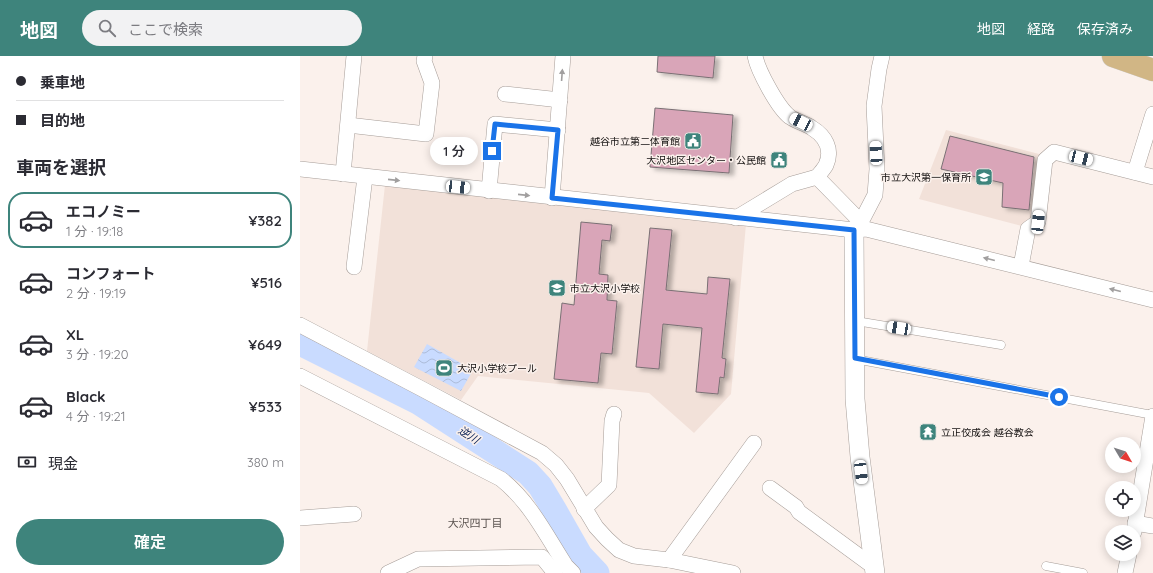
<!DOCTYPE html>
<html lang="ja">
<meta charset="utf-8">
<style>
body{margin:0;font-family:Quicksand,"Noto Sans JP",sans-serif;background:#f2f2f3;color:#2b2b33;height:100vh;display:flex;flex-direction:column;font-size:15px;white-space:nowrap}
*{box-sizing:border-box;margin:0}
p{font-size:13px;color:#7c7c81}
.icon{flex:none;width:22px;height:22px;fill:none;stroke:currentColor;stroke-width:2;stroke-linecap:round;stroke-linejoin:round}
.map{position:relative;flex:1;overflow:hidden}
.panel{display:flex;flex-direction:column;background:#fff;width:300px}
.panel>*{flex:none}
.top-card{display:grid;align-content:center;height:88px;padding:0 16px;background:#fff}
.needle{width:26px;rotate:129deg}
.controls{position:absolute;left:805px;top:381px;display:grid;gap:8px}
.controls a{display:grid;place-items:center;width:36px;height:36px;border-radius:50%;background:#fff;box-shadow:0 2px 10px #0003;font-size:20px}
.end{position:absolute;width:18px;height:18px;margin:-9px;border:5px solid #1a73e8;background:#fff;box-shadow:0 0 0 2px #fff}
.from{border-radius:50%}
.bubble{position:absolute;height:28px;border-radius:14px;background:#fff;box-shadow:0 2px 10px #0003;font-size:13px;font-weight:600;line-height:28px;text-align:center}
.car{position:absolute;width:12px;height:24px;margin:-12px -6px;border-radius:5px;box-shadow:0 0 3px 1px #0007;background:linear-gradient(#fff 24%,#345 0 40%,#fff 0 76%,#345 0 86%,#fff 0)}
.top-card b{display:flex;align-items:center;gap:14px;height:38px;font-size:15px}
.top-card b+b{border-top:1px solid #e1e1e2}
.top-card i{width:10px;height:10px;background:#2b2b33}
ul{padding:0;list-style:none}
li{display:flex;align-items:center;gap:12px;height:56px;margin:0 8px 6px;padding:0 8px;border:2px solid transparent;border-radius:16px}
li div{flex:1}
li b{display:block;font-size:15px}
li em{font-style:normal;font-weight:600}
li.on{border-color:#3e847c}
li>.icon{width:36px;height:36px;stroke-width:1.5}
h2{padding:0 16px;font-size:18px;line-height:48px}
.pay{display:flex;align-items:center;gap:10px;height:44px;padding:0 16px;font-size:15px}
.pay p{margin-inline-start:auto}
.primary-button{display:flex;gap:8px;margin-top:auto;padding:8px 16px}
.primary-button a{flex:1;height:46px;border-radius:24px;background:#3e847c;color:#fff;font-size:16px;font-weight:600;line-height:46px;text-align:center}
header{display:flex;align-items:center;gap:24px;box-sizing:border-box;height:56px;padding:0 20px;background:#3e847c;color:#fff}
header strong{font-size:19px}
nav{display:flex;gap:22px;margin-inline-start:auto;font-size:14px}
.search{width:280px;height:36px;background:#f2f2f3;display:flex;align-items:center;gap:10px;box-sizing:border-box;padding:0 14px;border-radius:22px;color:#7c7c81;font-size:15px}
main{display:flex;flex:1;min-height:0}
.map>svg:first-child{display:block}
.built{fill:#f2e1d9}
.water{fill:url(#water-waves)}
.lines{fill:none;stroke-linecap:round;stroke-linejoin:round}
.river{stroke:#c9dbff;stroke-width:25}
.building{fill:#d9a5b8;stroke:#7a7074;filter:url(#shadow)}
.service-casing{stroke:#a69d98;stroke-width:9}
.minor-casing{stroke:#a69d98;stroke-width:16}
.tertiary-casing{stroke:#a69d98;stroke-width:20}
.primary-casing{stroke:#d0cfcf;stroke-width:23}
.service{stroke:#fff;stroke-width:8}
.minor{stroke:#fff;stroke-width:15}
.tertiary{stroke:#fff;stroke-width:19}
.primary{stroke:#d1b685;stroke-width:22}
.oneway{fill:#a19f9f}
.route{stroke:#1a73e8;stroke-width:5}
.labels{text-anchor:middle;stroke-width:3;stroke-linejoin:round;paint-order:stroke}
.poi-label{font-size:10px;fill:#13100f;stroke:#fbf1ec;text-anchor:end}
.water-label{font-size:11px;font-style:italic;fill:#10275a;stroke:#fbf1ec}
.neighbourhood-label{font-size:11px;fill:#5d5551;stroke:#fbf1ec}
</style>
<header>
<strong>地図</strong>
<div class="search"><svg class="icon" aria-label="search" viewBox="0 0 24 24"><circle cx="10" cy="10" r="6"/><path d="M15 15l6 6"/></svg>ここで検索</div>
<nav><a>地図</a><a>経路</a><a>保存済み</a></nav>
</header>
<main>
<section class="panel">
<div class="top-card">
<b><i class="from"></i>乗車地</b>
<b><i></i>目的地</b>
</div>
<h2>車両を選択</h2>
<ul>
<li class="on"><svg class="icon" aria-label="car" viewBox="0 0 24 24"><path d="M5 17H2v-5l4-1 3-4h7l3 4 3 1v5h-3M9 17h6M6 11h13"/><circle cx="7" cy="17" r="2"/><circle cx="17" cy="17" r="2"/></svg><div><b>エコノミー</b><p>1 分 · 19:18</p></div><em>¥382</em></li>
<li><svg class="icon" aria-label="car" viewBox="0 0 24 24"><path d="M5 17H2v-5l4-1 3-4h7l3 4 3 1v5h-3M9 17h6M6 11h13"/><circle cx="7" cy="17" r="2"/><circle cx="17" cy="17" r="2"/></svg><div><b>コンフォート</b><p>2 分 · 19:19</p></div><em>¥516</em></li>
<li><svg class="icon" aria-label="car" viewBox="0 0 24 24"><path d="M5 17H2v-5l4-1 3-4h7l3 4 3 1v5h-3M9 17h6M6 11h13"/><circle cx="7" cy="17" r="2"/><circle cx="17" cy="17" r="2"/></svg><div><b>XL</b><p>3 分 · 19:20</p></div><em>¥649</em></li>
<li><svg class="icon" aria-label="car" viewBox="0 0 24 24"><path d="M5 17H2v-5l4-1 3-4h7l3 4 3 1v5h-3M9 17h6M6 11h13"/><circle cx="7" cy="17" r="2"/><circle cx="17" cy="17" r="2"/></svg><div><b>Black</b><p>4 分 · 19:21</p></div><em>¥533</em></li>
</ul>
<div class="pay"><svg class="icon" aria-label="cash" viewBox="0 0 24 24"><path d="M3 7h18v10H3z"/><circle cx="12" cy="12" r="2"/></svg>現金<p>380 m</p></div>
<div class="primary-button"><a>確定</a></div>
</section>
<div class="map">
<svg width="853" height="517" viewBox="0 0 853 517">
<defs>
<pattern id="water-waves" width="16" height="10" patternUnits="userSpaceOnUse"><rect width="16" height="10" fill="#c9dbff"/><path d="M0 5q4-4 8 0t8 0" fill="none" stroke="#acbbd9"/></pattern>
<filter id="shadow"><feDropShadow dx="4.5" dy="2.5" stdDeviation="2" flood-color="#0004"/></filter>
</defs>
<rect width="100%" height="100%" fill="#fbf1ec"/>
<g class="built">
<polygon points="646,74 743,99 737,164 726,171 619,143"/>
<polygon points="85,129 446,168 431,338 394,377 349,337 178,320 161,344 67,295"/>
</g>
<polygon class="water" points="127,288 173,314 161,335 114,311"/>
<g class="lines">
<polyline class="river" points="0,287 118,346 228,417 240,430 255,455 280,499 297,517"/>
</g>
<g class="building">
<polygon points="358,0 415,0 413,22 357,16"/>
<polygon points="355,52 433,59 429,117 350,111"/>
<polygon points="650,80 734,101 729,154 702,151 703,127 641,113"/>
<polygon points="281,166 312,169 310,185 302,184 299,218 308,219 307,244 317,245 312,298 301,297 298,327 254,323 262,247 274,249"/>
<polygon points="350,172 372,174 366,234 407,238 408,221 430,223 422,302 426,303 424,322 420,321 418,338 396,336 402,272 363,268 359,313 336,311"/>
</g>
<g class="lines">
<defs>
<g id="service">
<polyline points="556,265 701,289"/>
<polyline points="555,303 853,359"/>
<polyline points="746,510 783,517"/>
</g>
<g id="minor">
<path d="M455,0C458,15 478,52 490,61C497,66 505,67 512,72C525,80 533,93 526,109C524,113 520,117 517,121L561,166"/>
<polyline points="205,38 260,44"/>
<polyline points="48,69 126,78 132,27 124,5 125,0"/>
<polyline points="0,113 554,174 566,173 853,244"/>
<polyline points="835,116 853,58"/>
<polyline points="43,118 54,0"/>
<polyline points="189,135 195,68 258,74"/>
<polyline points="252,142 263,0"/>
<polyline points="436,162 492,128 517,121"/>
<polyline points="555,173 561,166 575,139 577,113 574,50 579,13 582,0"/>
<polyline points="721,210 728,173 738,166 745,104 754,96 853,121"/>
<polyline points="54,211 65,121"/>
<polyline points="0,269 124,334 242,397 256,409 267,423 296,471 307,483 319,494 334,500 369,504 433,517"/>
<path d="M0,320L201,423C230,446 246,479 266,510L273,517"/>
<polyline points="470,432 496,451 499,456 574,511"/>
<polyline points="284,453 309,429 312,365 314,358"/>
<polyline points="0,462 54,458"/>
<polyline points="835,467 853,470"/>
<polyline points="834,476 853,360"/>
<polyline points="369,504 454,387"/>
<polyline points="88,517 118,503 242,501 255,517"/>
<polyline points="825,517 829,498"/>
</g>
<polyline id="tertiary" points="554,174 555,343 560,401 575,517"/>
<polyline id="primary" points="813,0 853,14"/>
</defs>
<use href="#service" class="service-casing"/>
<use href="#minor" class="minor-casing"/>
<use href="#tertiary" class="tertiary-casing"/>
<use href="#primary" class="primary-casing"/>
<use href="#service" class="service"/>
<use href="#minor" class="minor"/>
<use href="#tertiary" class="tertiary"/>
<use href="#primary" class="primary"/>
</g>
<defs><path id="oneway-solid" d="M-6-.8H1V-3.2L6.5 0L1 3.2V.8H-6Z"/></defs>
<g class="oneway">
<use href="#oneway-solid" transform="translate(262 19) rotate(-86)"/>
<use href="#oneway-solid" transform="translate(94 124) rotate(6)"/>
<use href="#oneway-solid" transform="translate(224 139) rotate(6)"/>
<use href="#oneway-solid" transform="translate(689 203) rotate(-166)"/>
<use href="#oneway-solid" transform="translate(815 234) rotate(-166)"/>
</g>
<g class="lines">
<polyline class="route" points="192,95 195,68 258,74 252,142 554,174 555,302 759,341"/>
</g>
<defs>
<symbol id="civic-square" viewBox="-11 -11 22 22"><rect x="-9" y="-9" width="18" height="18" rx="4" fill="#3e847c" stroke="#fbf1ec"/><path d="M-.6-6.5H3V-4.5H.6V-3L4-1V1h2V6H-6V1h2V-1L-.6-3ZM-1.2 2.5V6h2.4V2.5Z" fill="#fff"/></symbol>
<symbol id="school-square" viewBox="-11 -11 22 22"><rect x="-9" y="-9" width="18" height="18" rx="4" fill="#3e847c" stroke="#fbf1ec"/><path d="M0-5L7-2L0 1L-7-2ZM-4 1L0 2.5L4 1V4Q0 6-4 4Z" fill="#fff"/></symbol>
<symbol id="stadium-square" viewBox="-11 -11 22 22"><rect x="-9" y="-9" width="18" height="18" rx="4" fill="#3e847c" stroke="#fbf1ec"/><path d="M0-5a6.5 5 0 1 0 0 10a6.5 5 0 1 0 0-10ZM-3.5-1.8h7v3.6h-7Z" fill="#fff"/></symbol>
<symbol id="temple-square" viewBox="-11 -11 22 22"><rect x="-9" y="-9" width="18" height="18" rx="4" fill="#3e847c" stroke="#fbf1ec"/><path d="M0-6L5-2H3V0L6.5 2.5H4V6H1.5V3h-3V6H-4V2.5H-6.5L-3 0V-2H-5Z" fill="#fff"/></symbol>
</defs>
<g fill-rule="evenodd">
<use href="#civic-square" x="383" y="75" width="20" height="20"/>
<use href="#civic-square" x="469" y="94" width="20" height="20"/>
<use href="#school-square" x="674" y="111" width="20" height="20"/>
<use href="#school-square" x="247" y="222" width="20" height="20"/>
<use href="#stadium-square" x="134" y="302" width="20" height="20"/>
<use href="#temple-square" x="618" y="366" width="20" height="20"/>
</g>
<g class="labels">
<g class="poi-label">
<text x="380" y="89">越谷市立第二体育館</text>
<text x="466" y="108">大沢地区センター・公民館</text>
<text x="671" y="125">市立大沢第一保育所</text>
<text x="270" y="236" text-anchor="start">市立大沢小学校</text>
<text x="157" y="316" text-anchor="start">大沢小学校プール</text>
<text x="641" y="380" text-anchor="start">立正佼成会 越谷教会</text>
</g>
<g class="water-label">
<text transform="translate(169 379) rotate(33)" y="4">逆川</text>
</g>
<g class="neighbourhood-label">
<text x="175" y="471">大沢四丁目</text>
</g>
</g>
</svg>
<div class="controls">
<a><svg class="needle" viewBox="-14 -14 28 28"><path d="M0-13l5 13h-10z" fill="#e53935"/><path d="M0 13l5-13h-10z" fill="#7c7c81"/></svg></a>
<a><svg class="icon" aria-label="locate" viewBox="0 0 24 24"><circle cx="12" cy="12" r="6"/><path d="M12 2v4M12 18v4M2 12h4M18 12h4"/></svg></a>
<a><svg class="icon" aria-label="layers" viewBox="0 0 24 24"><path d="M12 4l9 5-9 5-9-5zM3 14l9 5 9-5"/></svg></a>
</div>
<i class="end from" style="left:759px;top:341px"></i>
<i class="end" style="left:192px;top:95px"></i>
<div class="bubble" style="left:130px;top:81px;width:48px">1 分</div>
<i class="car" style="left:501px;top:66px;rotate:297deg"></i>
<i class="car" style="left:576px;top:97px;rotate:357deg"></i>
<i class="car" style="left:781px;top:102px;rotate:104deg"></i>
<i class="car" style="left:158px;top:131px;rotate:96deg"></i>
<i class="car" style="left:738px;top:166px;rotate:6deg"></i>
<i class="car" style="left:599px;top:272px;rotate:279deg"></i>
<i class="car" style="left:561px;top:416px;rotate:173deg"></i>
</div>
</main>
